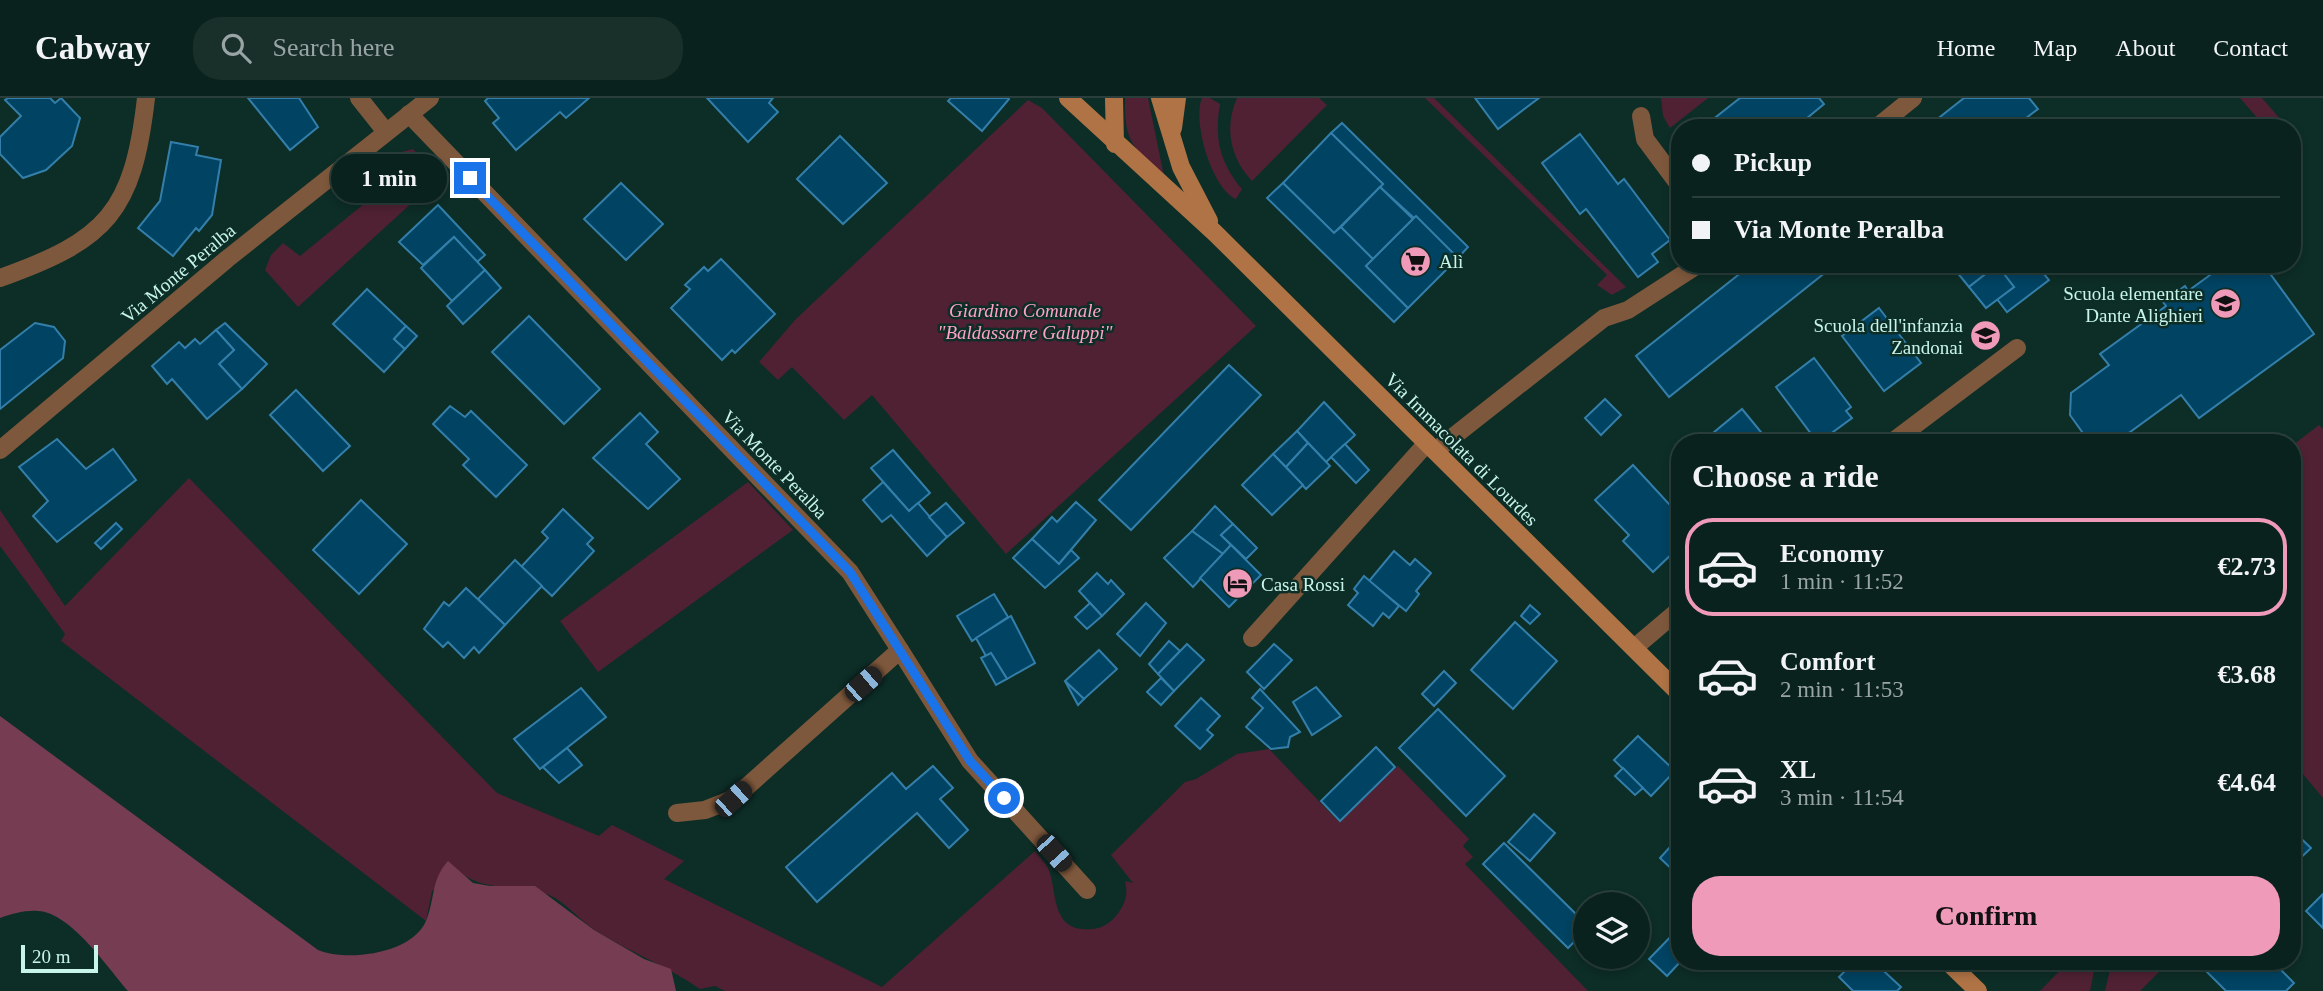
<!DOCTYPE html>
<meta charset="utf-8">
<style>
body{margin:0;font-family:"Times New Roman",serif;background:#182f2a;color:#f1f3f6;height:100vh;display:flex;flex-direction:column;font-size:26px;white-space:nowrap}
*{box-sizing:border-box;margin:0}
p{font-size:23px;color:#99a4a4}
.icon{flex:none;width:38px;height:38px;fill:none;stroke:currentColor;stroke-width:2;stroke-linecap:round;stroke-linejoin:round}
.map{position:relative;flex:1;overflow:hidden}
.side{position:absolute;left:1671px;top:336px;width:630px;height:536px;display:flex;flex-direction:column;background:#0a221d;border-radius:28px;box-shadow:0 4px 10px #0003,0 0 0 2px #2a3f3b}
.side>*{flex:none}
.hud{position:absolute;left:1671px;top:21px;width:630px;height:154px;border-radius:28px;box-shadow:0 4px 10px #0003,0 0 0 2px #2a3f3b;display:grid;align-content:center;height:154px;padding:0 21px;background:#0a221d}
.controls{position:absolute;left:1573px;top:794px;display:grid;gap:14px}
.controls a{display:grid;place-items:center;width:77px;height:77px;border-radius:50%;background:#0a221d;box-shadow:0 4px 10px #0003,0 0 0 2px #2a3f3b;font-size:35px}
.scale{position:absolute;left:21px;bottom:18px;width:77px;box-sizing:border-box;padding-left:7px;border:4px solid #c7f5e9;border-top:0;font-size:19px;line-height:24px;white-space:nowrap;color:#c7f5e9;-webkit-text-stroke:5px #0d2d27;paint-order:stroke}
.end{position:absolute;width:32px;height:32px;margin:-16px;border:9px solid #1a73e8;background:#fff;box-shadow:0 0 0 4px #fff}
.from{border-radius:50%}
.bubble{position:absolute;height:49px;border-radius:24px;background:#0a221d;box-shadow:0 4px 10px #0003,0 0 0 2px #2a3f3b;font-size:23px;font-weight:800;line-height:49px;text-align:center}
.car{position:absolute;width:21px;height:42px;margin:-21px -10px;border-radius:9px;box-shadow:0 0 5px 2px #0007;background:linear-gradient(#222 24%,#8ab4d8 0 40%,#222 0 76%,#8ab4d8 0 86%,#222 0)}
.hud b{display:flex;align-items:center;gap:24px;height:66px;font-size:26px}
.hud b+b{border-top:2px solid #2a3f3b}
.hud i{width:18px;height:18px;background:#f1f3f6}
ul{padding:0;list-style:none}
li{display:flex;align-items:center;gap:21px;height:98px;margin:0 14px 10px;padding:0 7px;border:4px solid transparent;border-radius:28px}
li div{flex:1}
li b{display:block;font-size:26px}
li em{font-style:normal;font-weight:800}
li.current{border-color:#ef9ab8}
li>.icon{width:63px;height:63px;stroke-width:1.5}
h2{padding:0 21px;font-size:32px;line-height:84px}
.action{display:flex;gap:14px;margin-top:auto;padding:14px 21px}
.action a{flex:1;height:80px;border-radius:28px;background:#ef9ab8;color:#111;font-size:28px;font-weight:800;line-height:80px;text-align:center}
header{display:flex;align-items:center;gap:42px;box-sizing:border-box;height:98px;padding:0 35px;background:#0a221d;border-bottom:2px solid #2a3f3b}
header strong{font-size:33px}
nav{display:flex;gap:38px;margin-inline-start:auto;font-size:24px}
.search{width:490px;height:63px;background:#182f2a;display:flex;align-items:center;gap:18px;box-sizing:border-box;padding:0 24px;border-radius:28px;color:#99a4a4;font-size:26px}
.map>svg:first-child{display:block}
.green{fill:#4f2133}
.forest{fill:#763d52}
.building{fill:#004362;stroke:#337faa;stroke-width:2}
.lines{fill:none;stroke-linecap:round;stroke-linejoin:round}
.street{stroke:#7e583c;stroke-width:18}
.secondary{stroke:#af7345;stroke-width:18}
.route{stroke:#1a73e8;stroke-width:9}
.labels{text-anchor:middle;stroke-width:5;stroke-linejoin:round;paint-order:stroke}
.poi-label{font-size:19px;fill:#c7f5e9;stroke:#0d2d27;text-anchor:start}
.street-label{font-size:19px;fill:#c7f5e9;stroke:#0d2d27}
.park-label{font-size:19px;font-style:italic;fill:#fea3c3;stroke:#0d2d27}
</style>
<header>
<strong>Cabway</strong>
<div class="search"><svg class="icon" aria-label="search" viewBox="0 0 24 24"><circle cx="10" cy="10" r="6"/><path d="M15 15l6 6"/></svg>Search here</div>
<nav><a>Home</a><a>Map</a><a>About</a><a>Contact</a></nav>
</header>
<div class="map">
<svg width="2323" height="893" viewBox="0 0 2323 893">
<rect width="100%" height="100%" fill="#0d2d27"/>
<g class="green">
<path d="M1125,0H1148L1164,78C1133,49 1124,45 1125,0Z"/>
<path d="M1202,0H1210L1220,6C1214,40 1220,65 1242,91L1236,101C1212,91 1192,23 1202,0Z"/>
<path d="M1237,0H1319L1327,7L1252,83C1230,60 1224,29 1237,0Z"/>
<polygon points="1425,0 1434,0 1626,189 1612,197 1597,187 1607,177"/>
<polygon points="1661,0 1708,0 1670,30 1663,18"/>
<polygon points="2240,0 2262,0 2288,30 2266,30"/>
<polygon points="1028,2 1042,10 1256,228 1006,456 872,297 844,322 792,269 778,282 759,264 795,222"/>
<polygon points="413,51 439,80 298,209 265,172 271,157 283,145 300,158 408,70 401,54"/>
<polygon points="2319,327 2323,331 2323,700 2292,663 2293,347"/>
<path d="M189,380L497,695L599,738L612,727L684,763L664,781L882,889L1035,753C1040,760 1048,767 1050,775C1057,801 1053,835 1093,831C1104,830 1113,823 1119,814C1126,804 1128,795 1125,783L1133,785L1111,757L1185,684L1196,681L1237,656L1269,651L1338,723L1398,668L1469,741L1463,748L1473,759L1465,766L1588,893H725L715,888L700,891C667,868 630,854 596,833C582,824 563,802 549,797C520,785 487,795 461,775L432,793L426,823L61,543L65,536L0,448V412L65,508Z"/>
<polygon points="748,384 793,432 598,574 560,523"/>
<polygon points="2069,863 2096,863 2090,893 2040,893"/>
<polygon points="2112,863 2160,863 2164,869 2140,893 2105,893"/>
</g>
<path class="forest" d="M0,618L318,852C347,864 412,856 426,823C435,802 431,781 448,763L473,785L490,788H535L594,832L644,861L671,871L676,893H128C108,870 70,814 38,813C25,812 12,816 0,820Z"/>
<g class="building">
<polygon points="8,0 50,0 55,5 61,0 80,20 72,48 46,72 23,80 0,56 0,39 21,18 5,2"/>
<polygon points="248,0 299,0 318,29 290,52"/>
<polygon points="488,0 589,0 566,20 560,14 516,52 493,25 499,20 485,3"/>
<polygon points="707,0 773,0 769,5 778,14 748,44"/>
<polygon points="951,0 1008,0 1009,1 982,33 948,3"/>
<polygon points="1475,0 1539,0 1498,31"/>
<polygon points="1740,0 1819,0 1824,6 1795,30 1702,30"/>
<polygon points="1964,0 2029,0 2038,11 2013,30 1926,30"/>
<polygon points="1342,25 1468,149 1458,160 1380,89 1383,86 1331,35"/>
<polygon points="1331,35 1383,86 1334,135 1283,85"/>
<polygon points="1580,36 1618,86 1624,81 1670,142 1652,156 1658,164 1638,179 1586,111 1580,116 1542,65"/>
<polygon points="840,38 887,85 843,126 797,81"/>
<polygon points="171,44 198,49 196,57 221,62 212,117 199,133 196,130 173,158 138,130 160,103"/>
<polygon points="621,85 663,126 626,162 584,121"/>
<polygon points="1283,85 1334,135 1341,129 1373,161 1366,168 1408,210 1394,224 1267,100"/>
<polygon points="1380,89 1413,121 1373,161 1341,129"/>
<polygon points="438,107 485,157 477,164 454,139 423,167 399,144"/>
<polygon points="1416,118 1458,160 1408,210 1366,168"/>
<polygon points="454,139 485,172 452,203 421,170"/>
<polygon points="721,161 775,216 735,255 732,252 722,262 671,210 690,191 685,187 704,169 708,173"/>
<polygon points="1752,166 1836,166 1669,299 1636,258"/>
<polygon points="1954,166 2055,166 2043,175 2049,182 2007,214 1997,201 2014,189 1997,167 1969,189 1952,168"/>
<polygon points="2210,166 2263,166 2314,236 2199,320 2181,297 2115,345 2090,345 2070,317 2071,295 2109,267 2100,256 2166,208 2163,204 2185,188 2188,193 2210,177 2205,170"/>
<polygon points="1997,167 2014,189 1986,210 1969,189"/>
<polygon points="485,172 501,190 463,226 447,208"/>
<polygon points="367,191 406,228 394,241 405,251 384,274 333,226"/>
<polygon points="1879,210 1921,265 1884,293 1842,238"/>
<polygon points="529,218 600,291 564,326 492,254"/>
<polygon points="35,225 54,229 65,243 63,260 0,311 0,252"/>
<polygon points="225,225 267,266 242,291 219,266 234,252 216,232"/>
<polygon points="406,228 417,238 405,251 394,241"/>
<polygon points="216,232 234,252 219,266 242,291 207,321 172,281 167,286 152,268 179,244 185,250 195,241 200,246"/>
<polygon points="1814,260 1851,309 1846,313 1852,320 1818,345 1776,289"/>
<polygon points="1229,267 1261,297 1131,432 1099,402"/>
<polygon points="296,292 350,348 323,373 270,317"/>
<polygon points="1605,301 1621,317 1601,337 1585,320"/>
<polygon points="1324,304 1355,337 1326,364 1297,333"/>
<polygon points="450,308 465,319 471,313 527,367 496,399 463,367 469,361 433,326"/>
<polygon points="1742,311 1770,345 1711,345 1707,340"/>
<polygon points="640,315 658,334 646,346 680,381 648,411 593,360"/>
<polygon points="1297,333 1308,345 1286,369 1273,356"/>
<polygon points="57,341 86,371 113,351 136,382 57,444 33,418 48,403 19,369"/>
<polygon points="1308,345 1330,368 1306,391 1286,369"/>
<polygon points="1345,346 1369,372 1356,385 1331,359"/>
<polygon points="893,352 930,395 909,413 871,370"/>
<polygon points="1273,356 1303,387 1272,417 1242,387"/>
<polygon points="1633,367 1680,418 1680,448 1653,474 1623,443 1629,437 1595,402"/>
<polygon points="883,384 909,413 918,405 947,439 927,458 891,417 882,424 863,402"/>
<polygon points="361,402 407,446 359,496 313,452"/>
<polygon points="1076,404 1096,422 1059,466 1032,441 1052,419 1057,424"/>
<polygon points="946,405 964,425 947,439 929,419"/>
<polygon points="1215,408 1233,426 1221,437 1231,447 1223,456 1192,433"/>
<polygon points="563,411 593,440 587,446 594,453 552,498 521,469 548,440 542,434"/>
<polygon points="116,425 122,431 101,451 95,445"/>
<polygon points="1233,426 1257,450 1246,461 1221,437"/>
<polygon points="1192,433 1223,456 1193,489 1164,460"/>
<polygon points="1032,441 1059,466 1071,452 1079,460 1045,490 1013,460"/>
<polygon points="1231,447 1261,477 1229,509 1200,480"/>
<polygon points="1394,453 1410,467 1415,461 1431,475 1416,493 1419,496 1406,513 1369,483"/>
<polygon points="515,462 542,488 505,527 478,501"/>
<polygon points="1097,475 1108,486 1111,482 1124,496 1102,518 1079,493"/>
<polygon points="1364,478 1399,508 1389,520 1383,515 1373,528 1348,507 1358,495 1354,491"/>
<polygon points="466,490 505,527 479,555 474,549 464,560 448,544 443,549 424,531 444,504 449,508"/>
<polygon points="994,496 1008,519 972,543 957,518"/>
<polygon points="1090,505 1102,518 1087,531 1075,519"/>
<polygon points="1146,505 1166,525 1140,558 1117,536"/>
<polygon points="1530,507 1540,516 1530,526 1521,518"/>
<polygon points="1011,518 1035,565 1007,581 991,555 986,558 976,540"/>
<polygon points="1515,524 1557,563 1513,611 1471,572"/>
<polygon points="1169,543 1180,553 1158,576 1149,566"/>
<polygon points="1187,546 1204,562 1174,593 1158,576"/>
<polygon points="1274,546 1292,562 1264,591 1247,574"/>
<polygon points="1099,552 1117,571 1084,601 1065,583"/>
<polygon points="991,555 1007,581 996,587 981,560"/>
<polygon points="1444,573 1456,585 1434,608 1422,596"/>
<polygon points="1161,580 1174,593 1161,607 1147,594"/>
<polygon points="1065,583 1084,601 1078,607"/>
<polygon points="1316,589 1341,618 1312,637 1293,604"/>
<polygon points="581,590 606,619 540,671 514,641"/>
<polygon points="1260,591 1300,634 1290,639 1288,649 1271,651 1246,629 1263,610 1252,600"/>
<polygon points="1201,600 1220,618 1207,632 1213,637 1200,651 1175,628"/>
<polygon points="1438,611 1505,678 1466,718 1399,650"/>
<polygon points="1638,638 1675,673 1651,698 1614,662"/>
<polygon points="1376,649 1395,669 1340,723 1321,703"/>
<polygon points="567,650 582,667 559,685 543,669"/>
<polygon points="933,668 953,690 940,701 968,732 949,750 917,715 817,804 786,769 892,675 906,691"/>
<polygon points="1623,670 1643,690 1635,697 1615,678"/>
<polygon points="1534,716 1555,735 1530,763 1508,744"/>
<polygon points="2292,732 2311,750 2292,768"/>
<polygon points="1680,738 1680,779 1660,760"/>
<polygon points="1504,745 1586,826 1586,832 1568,850 1483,766"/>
<polygon points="2323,796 2323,830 2306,813"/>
<polygon points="1680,829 1681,863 1667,878 1649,861"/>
<polygon points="1855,863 1873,863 1901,889 1897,893 1853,893 1839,879"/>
<polygon points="2196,863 2272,863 2294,885 2286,893 2226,893"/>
</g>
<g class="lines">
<g class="street">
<polyline points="359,0 386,34"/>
<polyline points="409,16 850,474 900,552 733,701 705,712 677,715"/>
<polyline points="1641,18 1645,41 1680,88"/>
<polyline points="1876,30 1913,0"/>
<path d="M0,180C107,142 133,114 146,0"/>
<polyline points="1891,345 2017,250"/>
<polyline points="0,352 227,161 430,0"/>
<polyline points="1435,353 1604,220 1628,212 1699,166"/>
<polyline points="1252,540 1427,345"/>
<polyline points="1634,550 1680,511"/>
<polyline points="900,552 970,663 1087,792"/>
</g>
<g class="secondary">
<polyline points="1068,0 1215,135 1680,596"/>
<polyline points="1114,0 1115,46"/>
<polyline points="1160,0 1181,69 1209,123"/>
<polyline points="1173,30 1177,0"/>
<polyline points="1947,863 1978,893"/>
</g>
</g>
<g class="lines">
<polyline class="route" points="470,80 850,474 970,663 1004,700"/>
</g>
<defs>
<symbol id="supermarket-disc" viewBox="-11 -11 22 22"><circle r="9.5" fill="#ef9ab8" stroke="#0d2d27"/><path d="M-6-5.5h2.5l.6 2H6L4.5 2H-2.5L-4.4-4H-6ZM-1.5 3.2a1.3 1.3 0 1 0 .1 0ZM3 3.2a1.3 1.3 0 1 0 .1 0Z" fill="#111"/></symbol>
<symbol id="school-disc" viewBox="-11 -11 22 22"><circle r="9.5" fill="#ef9ab8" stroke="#0d2d27"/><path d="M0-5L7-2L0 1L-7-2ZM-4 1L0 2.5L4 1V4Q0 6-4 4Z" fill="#111"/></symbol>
<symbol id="hotel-disc" viewBox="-11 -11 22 22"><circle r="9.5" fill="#ef9ab8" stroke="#0d2d27"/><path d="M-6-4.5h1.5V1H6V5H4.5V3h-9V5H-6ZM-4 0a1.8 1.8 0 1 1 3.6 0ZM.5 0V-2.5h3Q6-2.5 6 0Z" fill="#111"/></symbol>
</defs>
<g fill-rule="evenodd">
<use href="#supermarket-disc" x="1398" y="146" width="35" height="35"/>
<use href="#school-disc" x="2208" y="188" width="35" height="35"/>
<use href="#school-disc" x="1968" y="220" width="35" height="35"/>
<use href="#hotel-disc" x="1220" y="468" width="35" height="35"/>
</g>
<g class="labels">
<g class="poi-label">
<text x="1439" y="170">Alì</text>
<text x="2203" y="202" text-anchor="end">Scuola elementare<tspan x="2203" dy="22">Dante Alighieri</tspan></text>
<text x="1963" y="234" text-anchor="end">Scuola dell'infanzia<tspan x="1963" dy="22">Zandonai</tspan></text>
<text x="1261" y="493">Casa Rossi</text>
</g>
<g class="street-label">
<text transform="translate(178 175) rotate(-40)" y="7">Via Monte Peralba</text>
<text transform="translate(1462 351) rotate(45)" y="7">Via Immacolata di Lourdes</text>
<text transform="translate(775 366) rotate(46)" y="7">Via Monte Peralba</text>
</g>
<g class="park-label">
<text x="1025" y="219">Giardino Comunale<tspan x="1025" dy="22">"Baldassarre Galuppi"</tspan></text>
</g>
</g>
</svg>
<div class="controls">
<a><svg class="icon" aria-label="layers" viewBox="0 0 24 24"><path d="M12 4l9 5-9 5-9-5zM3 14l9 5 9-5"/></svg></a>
</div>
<div class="scale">20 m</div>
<i class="end from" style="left:1004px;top:700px"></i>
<i class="end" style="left:470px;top:80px"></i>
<div class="bubble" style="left:331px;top:56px;width:116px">1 min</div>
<i class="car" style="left:863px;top:586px;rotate:49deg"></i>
<i class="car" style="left:733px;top:701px;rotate:48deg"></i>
<i class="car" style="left:1054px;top:755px;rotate:138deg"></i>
<div class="hud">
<b><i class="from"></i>Pickup</b>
<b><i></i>Via Monte Peralba</b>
</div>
<section class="side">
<h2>Choose a ride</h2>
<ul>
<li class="current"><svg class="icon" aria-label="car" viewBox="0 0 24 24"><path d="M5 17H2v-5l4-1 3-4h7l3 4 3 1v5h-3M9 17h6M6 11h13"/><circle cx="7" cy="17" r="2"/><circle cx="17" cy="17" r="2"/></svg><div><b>Economy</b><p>1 min · 11:52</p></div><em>€2.73</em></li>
<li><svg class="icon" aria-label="car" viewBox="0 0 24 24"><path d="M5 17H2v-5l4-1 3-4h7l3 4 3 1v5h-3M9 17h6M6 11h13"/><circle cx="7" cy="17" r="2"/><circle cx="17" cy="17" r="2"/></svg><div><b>Comfort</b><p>2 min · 11:53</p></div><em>€3.68</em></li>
<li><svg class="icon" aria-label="car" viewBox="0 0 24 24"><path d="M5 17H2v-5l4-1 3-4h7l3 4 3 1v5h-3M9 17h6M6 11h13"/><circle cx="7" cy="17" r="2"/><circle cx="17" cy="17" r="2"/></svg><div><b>XL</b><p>3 min · 11:54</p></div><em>€4.64</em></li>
</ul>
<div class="action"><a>Confirm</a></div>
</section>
</div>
